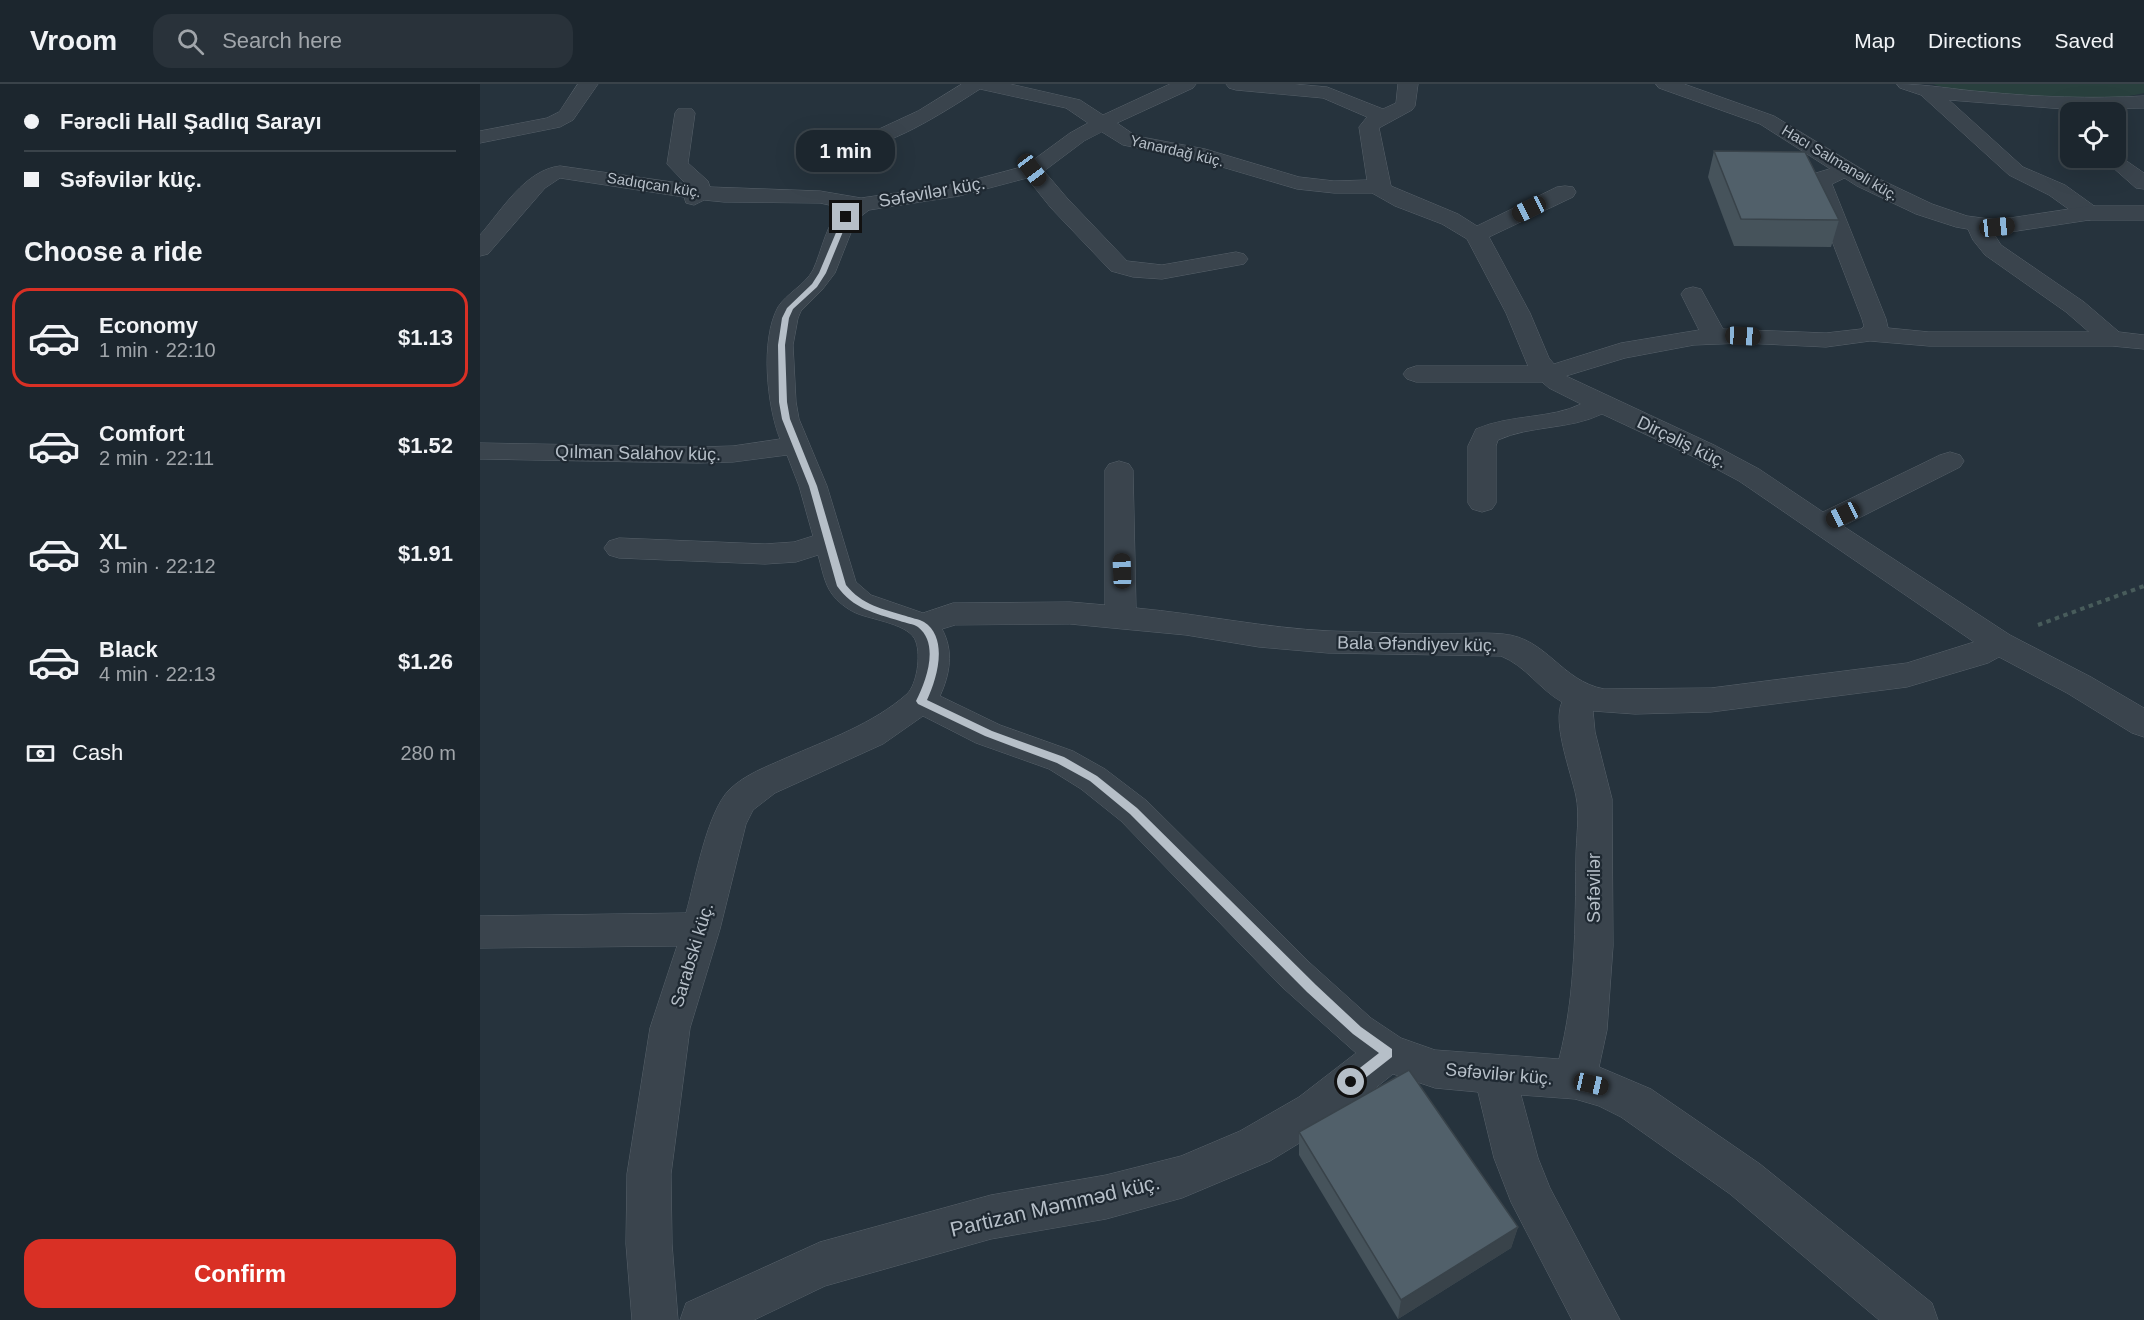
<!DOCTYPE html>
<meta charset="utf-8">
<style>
body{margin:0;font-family:Helvetica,sans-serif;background:#29323a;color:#f1f3f6;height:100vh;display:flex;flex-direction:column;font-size:22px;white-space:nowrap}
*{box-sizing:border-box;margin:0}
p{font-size:20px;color:#a0a5aa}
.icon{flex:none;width:33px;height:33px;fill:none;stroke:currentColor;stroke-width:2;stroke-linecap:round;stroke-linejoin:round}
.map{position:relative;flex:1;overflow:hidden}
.sheet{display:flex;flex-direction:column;background:#1c262e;width:480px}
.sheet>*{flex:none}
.banner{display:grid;align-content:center;height:132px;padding:0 24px;background:#1c262e}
.fabs{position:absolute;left:1580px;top:18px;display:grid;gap:12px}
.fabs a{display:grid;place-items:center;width:66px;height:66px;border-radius:12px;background:#1c262e;box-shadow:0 6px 24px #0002,0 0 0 2px #3a434a;font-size:30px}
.end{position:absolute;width:27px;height:27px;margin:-14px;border:8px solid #b6bfc8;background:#111;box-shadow:0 0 0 3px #111}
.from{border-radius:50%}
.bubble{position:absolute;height:42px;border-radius:18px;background:#1c262e;box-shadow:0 6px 24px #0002,0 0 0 2px #3a434a;font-size:20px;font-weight:800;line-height:42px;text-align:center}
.car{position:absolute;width:18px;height:36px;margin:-18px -9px;border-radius:8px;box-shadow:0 0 4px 2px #0007;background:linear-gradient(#222 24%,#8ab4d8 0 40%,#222 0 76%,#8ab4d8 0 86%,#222 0)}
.banner b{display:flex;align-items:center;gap:21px;height:57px;font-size:22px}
.banner b+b{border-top:2px solid #3a434a}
.banner i{width:15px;height:15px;background:#f1f3f6}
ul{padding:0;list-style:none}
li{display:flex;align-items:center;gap:18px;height:99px;margin:0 12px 9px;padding:0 12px;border:3px solid transparent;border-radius:18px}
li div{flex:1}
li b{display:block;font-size:22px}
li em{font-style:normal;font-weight:800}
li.current{border-color:#d93025}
li>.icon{width:54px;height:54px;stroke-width:1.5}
h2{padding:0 24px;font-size:27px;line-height:72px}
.pay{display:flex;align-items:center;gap:15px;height:66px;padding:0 24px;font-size:22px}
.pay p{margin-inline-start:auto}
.primary-button{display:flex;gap:12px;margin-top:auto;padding:12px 24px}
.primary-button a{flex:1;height:69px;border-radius:18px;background:#d93025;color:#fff;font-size:24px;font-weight:800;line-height:69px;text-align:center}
header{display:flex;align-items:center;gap:36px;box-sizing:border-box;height:84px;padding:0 30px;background:#1c262e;border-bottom:2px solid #3a434a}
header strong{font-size:28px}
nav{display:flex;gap:33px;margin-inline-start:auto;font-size:21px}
.search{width:420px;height:54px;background:#29323a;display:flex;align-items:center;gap:15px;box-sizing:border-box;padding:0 21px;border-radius:18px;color:#a0a5aa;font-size:22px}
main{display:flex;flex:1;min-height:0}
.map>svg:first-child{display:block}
.green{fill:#29403e}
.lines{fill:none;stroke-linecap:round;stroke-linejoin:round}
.minor-casing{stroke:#58626b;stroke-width:1}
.tertiary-casing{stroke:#58626b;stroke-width:1}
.path{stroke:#485c5b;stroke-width:4;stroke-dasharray:4.5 4.5;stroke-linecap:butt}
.minor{fill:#3a444d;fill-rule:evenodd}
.tertiary{fill:#3a444d;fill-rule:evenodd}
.wall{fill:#46535b}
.shaded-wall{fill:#39434a}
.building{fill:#51606a;stroke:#39434a;stroke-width:1.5}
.route{fill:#b6bfc8}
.labels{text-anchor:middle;stroke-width:4.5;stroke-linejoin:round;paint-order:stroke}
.far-street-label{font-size:15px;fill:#b6bfc8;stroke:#1f2932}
.street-label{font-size:18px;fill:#b6bfc8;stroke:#1f2932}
.near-street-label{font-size:21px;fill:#b6bfc8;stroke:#1f2932}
</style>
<header>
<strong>Vroom</strong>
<div class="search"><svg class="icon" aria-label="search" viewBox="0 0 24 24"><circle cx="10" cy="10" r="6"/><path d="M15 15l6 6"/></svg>Search here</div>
<nav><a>Map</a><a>Directions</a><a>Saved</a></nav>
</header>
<main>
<section class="sheet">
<div class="banner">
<b><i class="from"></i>Fərəcli Hall Şadlıq Sarayı</b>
<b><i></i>Səfəvilər küç.</b>
</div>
<h2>Choose a ride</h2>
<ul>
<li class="current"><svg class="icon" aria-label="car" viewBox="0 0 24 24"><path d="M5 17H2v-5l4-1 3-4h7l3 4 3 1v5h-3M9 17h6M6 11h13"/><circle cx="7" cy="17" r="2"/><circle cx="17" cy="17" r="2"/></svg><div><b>Economy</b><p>1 min · 22:10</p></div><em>$1.13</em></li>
<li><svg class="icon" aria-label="car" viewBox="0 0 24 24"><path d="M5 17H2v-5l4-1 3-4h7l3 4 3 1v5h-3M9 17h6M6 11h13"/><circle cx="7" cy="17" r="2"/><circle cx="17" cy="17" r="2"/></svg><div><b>Comfort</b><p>2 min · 22:11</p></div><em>$1.52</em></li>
<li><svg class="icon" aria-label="car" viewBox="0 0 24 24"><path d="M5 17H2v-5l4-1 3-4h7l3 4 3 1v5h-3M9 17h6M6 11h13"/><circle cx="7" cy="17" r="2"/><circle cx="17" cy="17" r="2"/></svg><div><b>XL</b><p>3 min · 22:12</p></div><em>$1.91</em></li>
<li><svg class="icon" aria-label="car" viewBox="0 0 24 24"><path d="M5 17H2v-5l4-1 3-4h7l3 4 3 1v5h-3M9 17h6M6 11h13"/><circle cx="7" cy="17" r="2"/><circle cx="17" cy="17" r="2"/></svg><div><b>Black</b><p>4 min · 22:13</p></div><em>$1.26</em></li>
</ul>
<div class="pay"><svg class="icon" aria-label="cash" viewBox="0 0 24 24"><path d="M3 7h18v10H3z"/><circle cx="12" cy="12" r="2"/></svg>Cash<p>280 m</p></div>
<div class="primary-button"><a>Confirm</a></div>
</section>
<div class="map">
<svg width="1664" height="1236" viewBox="0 0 1664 1236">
<rect width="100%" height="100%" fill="#26333d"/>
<path class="green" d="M1453,0H1664V9C1619,21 1497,16 1453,0Z"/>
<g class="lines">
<defs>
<g id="minor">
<polygon points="98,0 118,0 93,36 80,43 0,59 0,47 67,34 79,28"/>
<path d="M482,0H530L600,16L623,31L690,0H716L713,4L637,39L656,52L725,65L819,93L854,97L887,96L879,43L887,33L843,14L756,6L749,4L746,0H814L847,3L903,25L916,19L918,0H938L935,22L932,26L899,44L911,102L978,130L997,142L1077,103L1085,102L1093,103L1096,108L1093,113L1009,153L1050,229L1069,274L1074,280L1141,259L1219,246L1201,210L1205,205L1213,203L1221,205L1243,245L1346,249L1381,245L1384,242L1382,235L1330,100L1336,89L1366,80L1373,82L1377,86L1373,90L1352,100L1406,235L1408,244L1449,248H1609L1586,228L1505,171L1493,156L1486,141L1489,136L1497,134L1505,136L1521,161L1604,218L1639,248L1664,251V265L1632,262H1449L1390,257L1346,263L1263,259L1214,261L1145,274L1086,292L1234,361L1279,385L1343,428L1460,371L1470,368L1480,371L1484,377L1480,383L1363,442L1530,551L1611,593L1664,624V653L1652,649L1587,609L1519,573L1508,579L1427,603L1231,628L1155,630L1113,627L1115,648L1132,715L1133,862L1127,946L1119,983L1171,1005L1280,1080L1452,1219L1458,1236H1399L1250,1110L1141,1033L1119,1022L1095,1015L1041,1011L1058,1074L1070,1104L1140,1236H1092L1031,1118L1014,1074L998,1008L955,1004L913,990L849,1041L790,1077L702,1114L626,1135L511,1155L345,1202L274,1236H200L206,1219L340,1158L511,1111L626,1091L701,1072L760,1047L819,1013L876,969L802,903L641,737L601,705L569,685L496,659L443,632L403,660L295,709L273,726L266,740L240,845L210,944L191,1090L192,1160L198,1236H152L146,1160L147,1090L170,944L197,862L0,864V832L206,829C215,797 227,727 250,705C266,690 286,683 306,674C347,656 393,640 427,610C437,600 441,572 436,558C431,540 392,536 376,529C367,525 358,518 352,510C344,499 342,484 338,471L316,478L285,480L139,474L129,471L124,464L129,457L139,454L285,460L314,458L333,452L319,402L307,371L253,378L218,379L0,375V359L218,363L253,362L300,355C287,322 280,256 298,223C307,209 325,201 333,186C342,167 346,138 363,124L340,119L244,118L224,116L214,121L206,119L204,113L80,94L65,104L8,170L0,172V151C22,126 45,86 80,82L206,100L187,80L195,29L198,25H212L215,29L208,79L228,97L230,103L340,107L381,114L478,100L545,82L590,49L608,39L586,24L500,5C478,19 407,66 384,60L381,56L384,52L438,27ZM622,48L643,61L715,75L817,105L854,109H892L915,122L962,140L987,155L1026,229L1048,282H936L927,285L923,290L927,295L936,298H1062L1069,304L1101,320C1071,335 1031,330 996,345L988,362V419L992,425L1002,428L1012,425L1016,419V362L1018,356C1051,341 1089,346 1122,330L1214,373L1259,397L1494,558L1427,579L1231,604L1124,605C1081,597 1067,554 1023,550C1002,548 980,550 959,550C923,550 886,548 850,547C785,544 721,530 656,524L653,386L649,380L639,377L629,380L625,386V521L590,518L473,519L443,529L391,511L376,498L347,402L319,335L316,318L313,261L318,234L321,227L342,206L355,189L376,136L389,126L479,112L547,94L571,124L631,187L653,193L682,195L764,180L768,175L764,170L756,168L682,181L647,177L587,114L564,87L604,57ZM590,540L706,551L779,563L848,569L1021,572C1046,582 1059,605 1082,618C1072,639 1091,688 1096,712C1100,731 1096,755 1096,775C1095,842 1096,910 1079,975L955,966L921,954L891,934L830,879L667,717L625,685L593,667L520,641L460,612C470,590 474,567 462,545L475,541Z"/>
<path d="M1417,0C1447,0 1476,6 1505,8C1558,13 1611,15 1664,12V24L1584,25L1469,16L1543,83L1585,101L1617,124L1620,129L1617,134L1609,136L1601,134L1569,111L1529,91L1441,11L1420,4Z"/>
<polygon points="1635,69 1664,89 1664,105 1656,104 1622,74 1635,74"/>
</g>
<polygon id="tertiary" points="1176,0 1204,0 1294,32 1393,92 1452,120 1487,132 1517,136 1609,122 1664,122 1664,136 1609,136 1517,150 1476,143 1436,130 1377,102 1280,40 1179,4"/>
</defs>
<use href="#minor" class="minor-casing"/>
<use href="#tertiary" class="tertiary-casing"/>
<polyline class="path" points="1558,541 1664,502"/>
<use href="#minor" class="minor"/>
<use href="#tertiary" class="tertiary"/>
</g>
<g class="wall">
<polygon points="1234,67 1359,136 1351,163 1254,162 1228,93"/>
<polygon points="819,1048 1038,1143 1031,1164 918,1235 819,1071"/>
</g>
<polygon class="shaded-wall" points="1038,1143 1031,1164 918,1235 921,1216"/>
<g class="building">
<polygon points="1234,67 1325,68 1359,136 1261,135"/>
<polygon points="929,986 1038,1143 921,1216 819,1048"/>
</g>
<path class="route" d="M363,132L369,133L346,189L337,203L313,225L309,234L305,261L307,318L310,335L337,402L366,501C382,521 403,525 426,532C431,534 439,535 444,538C469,554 457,595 447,616L512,647L584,673L617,692L657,724L836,901L881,943L912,965V973L875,1002H867V994L899,969L873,950L827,908L650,730L610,697L577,679L505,652L438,620L436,617C446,598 460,560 438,543C434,540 425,539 420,537C395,529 373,525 357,502L329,402L302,335L299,318L298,261L302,234L307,224L332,200L339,189Z"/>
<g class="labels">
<g class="far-street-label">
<text transform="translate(697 67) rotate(13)" y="5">Yanardağ küç.</text>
<text transform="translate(1360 79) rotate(31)" y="5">Hacı Salmanəli küç.</text>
<text transform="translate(174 101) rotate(9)" y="5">Sadıqcan küç.</text>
</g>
<g class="street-label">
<text transform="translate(452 108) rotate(-10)" y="6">Səfəvilər küç.</text>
<text transform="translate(1202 358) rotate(26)" y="6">Dirçəliş küç.</text>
<text transform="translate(158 369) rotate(1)" y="6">Qılman Salahov küç.</text>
<text transform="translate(937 560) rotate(1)" y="6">Bala Əfəndiyev küç.</text>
<text transform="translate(1114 804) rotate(-90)" y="6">Səfəvilər</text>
<text transform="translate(212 871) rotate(-73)" y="6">Sarabski küç.</text>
<text transform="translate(1019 990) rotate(5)" y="6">Səfəvilər küç.</text>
</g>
<g class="near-street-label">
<text transform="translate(575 1122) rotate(-13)" y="7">Partizan Məmməd küç.</text>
</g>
</g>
</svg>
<div class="fabs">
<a><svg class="icon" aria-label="locate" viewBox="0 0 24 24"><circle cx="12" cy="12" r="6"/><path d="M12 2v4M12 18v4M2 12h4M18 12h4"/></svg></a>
</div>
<i class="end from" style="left:871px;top:998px"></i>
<i class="end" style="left:366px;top:133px"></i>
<div class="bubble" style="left:316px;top:46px;width:99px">1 min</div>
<i class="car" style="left:552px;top:86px;rotate:143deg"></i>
<i class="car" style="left:1049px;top:125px;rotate:244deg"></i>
<i class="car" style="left:1517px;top:143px;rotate:84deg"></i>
<i class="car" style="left:1263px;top:252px;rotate:93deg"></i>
<i class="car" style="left:1363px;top:431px;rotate:244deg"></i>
<i class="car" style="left:642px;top:487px;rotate:358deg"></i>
<i class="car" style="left:1111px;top:1000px;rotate:103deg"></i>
</div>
</main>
